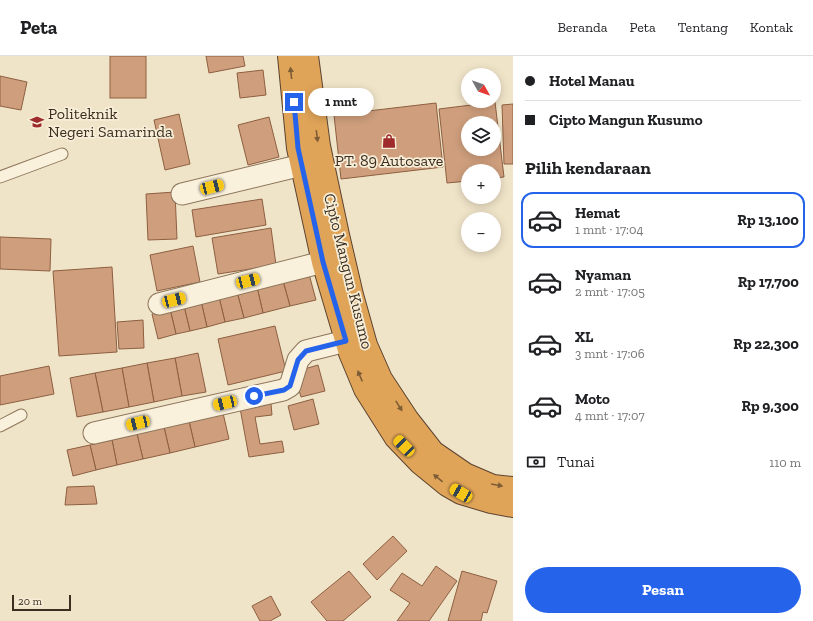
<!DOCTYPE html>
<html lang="id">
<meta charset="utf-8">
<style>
body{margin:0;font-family:"Zilla Slab",serif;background:#f2f2f2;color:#202124;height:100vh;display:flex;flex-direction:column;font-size:15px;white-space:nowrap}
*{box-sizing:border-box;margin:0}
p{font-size:13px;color:#757577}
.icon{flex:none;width:22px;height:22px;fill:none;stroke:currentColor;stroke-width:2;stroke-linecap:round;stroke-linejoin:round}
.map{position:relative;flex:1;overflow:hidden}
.panel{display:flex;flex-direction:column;background:#fff;width:300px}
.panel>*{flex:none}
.hud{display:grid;align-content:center;height:88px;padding:0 12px;background:#fff}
.needle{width:26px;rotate:130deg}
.buttons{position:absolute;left:461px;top:12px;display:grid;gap:8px}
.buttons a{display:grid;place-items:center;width:40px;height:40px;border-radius:50%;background:#fff;box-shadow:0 2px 10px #0003;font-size:20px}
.scale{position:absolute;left:12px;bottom:10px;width:59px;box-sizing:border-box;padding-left:4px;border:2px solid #3d2e20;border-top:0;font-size:11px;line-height:14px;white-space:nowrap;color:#3d2e20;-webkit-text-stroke:3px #f7eed8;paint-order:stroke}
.end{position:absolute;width:18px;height:18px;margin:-9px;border:5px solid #2563eb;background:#fff;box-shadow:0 0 0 2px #fff}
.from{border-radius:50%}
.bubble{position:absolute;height:28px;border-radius:14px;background:#fff;box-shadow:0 2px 10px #0003;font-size:13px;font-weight:800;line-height:28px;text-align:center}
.car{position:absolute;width:12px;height:24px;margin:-12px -6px;border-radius:5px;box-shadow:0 0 3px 1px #0007;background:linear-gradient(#f5c518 24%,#345 0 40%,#f5c518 0 76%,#345 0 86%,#f5c518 0)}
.hud b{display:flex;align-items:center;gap:14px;height:38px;font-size:15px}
.hud b+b{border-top:1px solid #e0e0e0}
.hud i{width:10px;height:10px;background:#202124}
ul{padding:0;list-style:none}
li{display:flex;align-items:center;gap:12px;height:56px;margin:0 8px 6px;padding:0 4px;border:2px solid transparent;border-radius:12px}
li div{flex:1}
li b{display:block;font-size:15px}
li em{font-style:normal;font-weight:800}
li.active{border-color:#2563eb}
li>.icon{width:36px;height:36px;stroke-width:1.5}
h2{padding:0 12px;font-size:18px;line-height:48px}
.pay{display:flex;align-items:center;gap:10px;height:44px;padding:0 12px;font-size:15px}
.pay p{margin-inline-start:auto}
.action{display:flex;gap:8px;margin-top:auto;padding:8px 12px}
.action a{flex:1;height:46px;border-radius:24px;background:#2563eb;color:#fff;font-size:16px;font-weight:800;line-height:46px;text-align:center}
header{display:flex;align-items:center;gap:24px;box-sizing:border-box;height:56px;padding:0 20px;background:#fff;border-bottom:1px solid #e0e0e0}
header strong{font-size:19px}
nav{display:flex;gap:22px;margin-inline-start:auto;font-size:14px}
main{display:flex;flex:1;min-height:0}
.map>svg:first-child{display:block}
.building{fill:#cf9f7d;stroke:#8d5f41;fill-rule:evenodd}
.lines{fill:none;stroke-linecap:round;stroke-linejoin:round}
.lane-casing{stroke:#8d765c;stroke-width:13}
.street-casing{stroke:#8d765c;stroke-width:23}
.highway-casing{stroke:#5b4430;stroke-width:24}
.lane{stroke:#faf1dc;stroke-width:11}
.street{stroke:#faf1dc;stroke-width:21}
.highway{stroke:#e0a458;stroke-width:22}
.oneway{fill:#7e5d36}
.route{stroke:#2563eb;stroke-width:5}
.labels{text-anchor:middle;stroke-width:3.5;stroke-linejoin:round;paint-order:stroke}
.poi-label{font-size:16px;fill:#3d2e20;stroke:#f7eed8;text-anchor:start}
.street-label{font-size:16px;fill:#3d2e20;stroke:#f7eed8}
</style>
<header>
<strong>Peta</strong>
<nav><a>Beranda</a><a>Peta</a><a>Tentang</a><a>Kontak</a></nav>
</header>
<main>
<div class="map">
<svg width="513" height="565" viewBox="0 0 513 565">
<rect width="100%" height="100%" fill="#f0e4c8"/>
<g class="building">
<rect x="110" y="0" width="36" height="42"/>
<polygon points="206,0 243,0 245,10 209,17"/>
<polygon points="263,14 266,39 240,42 237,17"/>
<polygon points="0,20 27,26 21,54 0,50"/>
<path d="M495,46L504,121L494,122V115H468V125L447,127L439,53ZM468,67H494V93H468Z"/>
<polygon points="436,47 443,111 341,123 334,59"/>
<polygon points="513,48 513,108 504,108 502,49"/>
<polygon points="179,58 190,108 165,114 154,64"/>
<polygon points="269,61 279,101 248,109 238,69"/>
<polygon points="175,136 177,183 148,184 146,138"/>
<polygon points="262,143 266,169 196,181 192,154"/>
<polygon points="271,172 276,209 218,218 212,182"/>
<polygon points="0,181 51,183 50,215 0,213"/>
<polygon points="193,190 200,226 157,235 150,199"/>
<polygon points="112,211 117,296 59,300 53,215"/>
<polygon points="309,218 316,244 290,250 283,225"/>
<polygon points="283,225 290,250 263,257 257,231"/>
<polygon points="257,231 263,257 244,262 237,236"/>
<polygon points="237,236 244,262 225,266 219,241"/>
<polygon points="219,241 225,266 207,271 201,245"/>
<polygon points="201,245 207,271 190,275 184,250"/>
<polygon points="184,250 190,275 176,278 170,253"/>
<polygon points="170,253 176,278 158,283 152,258"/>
<polygon points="143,264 144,292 119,293 117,266"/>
<polygon points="275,270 286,315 228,329 218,283"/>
<polygon points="198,297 206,336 182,340 175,302"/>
<polygon points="175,302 182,340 154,346 147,307"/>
<polygon points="147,307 154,346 129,351 122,312"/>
<polygon points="318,309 325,335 301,341 294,316"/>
<polygon points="49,310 54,338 0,349 0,320"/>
<polygon points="122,312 129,351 103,356 95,317"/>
<polygon points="95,317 103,356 77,361 70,322"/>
<polygon points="313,343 319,368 294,374 288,350"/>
<polygon points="271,348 272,359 255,361 260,388 282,385 284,396 249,401 240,352"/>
<polygon points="223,357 229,383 195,391 189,365"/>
<polygon points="189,365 195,391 170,397 164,371"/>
<polygon points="164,371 170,397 143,403 137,378"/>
<polygon points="137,378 143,403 117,409 112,384"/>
<polygon points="112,384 117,409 96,414 90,389"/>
<polygon points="90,389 96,414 73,420 67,394"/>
<polygon points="94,430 97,448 65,449 67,431"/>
<polygon points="393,480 407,495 377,524 363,508"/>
<polygon points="436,510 457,525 429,565 397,565 410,547 390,534 402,517 422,530"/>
<polygon points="349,515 371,541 343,565 327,565 311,546"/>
<polygon points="462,515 497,525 487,557 483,556 481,565 448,565"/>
<polygon points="271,540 281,559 270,565 260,565 252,550"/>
</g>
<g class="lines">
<defs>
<g id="lane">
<polyline points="0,121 62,98"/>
<polyline points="0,370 21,359"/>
</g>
<g id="street">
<polyline points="182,138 302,109"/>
<polyline points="159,248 323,206"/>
<polyline points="94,377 283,334 290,330 298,304 306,295 346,285"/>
</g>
<g id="highway">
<polyline points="289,0 298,92 323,206 350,297 365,333 396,382 420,407 447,429 461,437 491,446 513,450"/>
<polyline points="307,0 319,90 338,179 352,239 366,289 381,323 408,364 433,396 465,418 493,430 513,432"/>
</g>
</defs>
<use href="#lane" class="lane-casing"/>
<use href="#street" class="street-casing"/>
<use href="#highway" class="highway-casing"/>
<use href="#lane" class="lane"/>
<use href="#street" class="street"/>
<use href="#highway" class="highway"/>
</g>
<defs><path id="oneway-solid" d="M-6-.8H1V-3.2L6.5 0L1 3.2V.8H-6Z"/></defs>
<g class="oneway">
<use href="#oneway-solid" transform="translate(291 17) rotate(-96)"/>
<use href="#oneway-solid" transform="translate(317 80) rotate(83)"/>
<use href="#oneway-solid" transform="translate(360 320) rotate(-113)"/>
<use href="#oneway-solid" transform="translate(399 350) rotate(58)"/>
<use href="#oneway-solid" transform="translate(438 422) rotate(-141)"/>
<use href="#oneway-solid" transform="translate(497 429) rotate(10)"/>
</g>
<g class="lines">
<polyline class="route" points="254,340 284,334 290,330 298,304 306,295 346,285 323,206 298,92 294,46"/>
</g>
<defs>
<symbol id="university-bare" viewBox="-9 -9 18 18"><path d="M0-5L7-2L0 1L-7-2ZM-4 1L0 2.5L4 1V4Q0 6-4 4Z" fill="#9e2a2b" stroke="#f7eed8" stroke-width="2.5" paint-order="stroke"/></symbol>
<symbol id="shop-bare" viewBox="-9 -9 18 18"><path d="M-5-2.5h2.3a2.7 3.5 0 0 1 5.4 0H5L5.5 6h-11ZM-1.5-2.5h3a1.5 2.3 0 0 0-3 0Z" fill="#9e2a2b" stroke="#f7eed8" stroke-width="2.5" paint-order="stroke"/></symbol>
</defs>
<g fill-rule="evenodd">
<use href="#university-bare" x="27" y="56" width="20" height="20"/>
<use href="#shop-bare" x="379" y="75" width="20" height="20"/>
</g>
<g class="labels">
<g class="poi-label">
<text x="48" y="63">Politeknik<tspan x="48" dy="18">Negeri Samarinda</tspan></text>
<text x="389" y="110" text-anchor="middle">PT. 89 Autosave</text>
</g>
<g class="street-label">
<text transform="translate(349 215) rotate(76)" y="6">Cipto Mangun Kusumo</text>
</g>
</g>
</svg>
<div class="buttons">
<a><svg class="needle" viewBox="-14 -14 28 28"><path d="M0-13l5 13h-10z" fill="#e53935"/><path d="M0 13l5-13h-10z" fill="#757577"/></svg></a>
<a><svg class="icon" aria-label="layers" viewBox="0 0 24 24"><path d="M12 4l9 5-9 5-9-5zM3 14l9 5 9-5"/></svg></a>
<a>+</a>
<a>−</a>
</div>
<div class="scale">20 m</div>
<i class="end from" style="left:254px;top:340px"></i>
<i class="end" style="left:294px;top:46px"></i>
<div class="bubble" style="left:308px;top:32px;width:66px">1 mnt</div>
<i class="car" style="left:212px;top:131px;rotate:76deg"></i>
<i class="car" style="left:248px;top:225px;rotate:76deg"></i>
<i class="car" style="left:174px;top:244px;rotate:76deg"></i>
<i class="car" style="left:225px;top:347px;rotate:257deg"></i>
<i class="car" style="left:138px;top:367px;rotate:257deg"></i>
<i class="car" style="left:404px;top:390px;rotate:315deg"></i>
<i class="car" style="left:461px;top:437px;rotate:300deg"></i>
</div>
<section class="panel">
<div class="hud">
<b><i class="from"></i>Hotel Manau</b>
<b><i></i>Cipto Mangun Kusumo</b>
</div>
<h2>Pilih kendaraan</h2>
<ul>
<li class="active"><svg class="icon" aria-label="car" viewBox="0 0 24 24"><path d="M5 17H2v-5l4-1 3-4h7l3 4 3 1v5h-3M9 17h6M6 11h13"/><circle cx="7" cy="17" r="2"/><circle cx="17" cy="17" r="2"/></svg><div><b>Hemat</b><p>1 mnt · 17:04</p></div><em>Rp 13,100</em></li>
<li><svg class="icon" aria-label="car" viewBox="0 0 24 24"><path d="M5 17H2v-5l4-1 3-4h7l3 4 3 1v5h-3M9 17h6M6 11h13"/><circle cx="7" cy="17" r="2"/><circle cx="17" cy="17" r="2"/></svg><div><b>Nyaman</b><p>2 mnt · 17:05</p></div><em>Rp 17,700</em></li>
<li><svg class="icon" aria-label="car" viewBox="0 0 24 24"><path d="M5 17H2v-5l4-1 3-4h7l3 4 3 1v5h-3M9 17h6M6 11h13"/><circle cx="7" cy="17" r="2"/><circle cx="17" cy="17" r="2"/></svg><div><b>XL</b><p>3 mnt · 17:06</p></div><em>Rp 22,300</em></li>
<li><svg class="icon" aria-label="car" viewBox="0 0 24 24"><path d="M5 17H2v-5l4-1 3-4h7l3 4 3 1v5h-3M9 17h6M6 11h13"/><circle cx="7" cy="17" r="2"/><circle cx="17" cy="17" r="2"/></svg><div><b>Moto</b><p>4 mnt · 17:07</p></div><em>Rp 9,300</em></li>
</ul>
<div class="pay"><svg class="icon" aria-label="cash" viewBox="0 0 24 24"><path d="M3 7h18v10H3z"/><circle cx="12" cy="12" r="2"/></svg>Tunai<p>110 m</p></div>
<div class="action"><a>Pesan</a></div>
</section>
</main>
